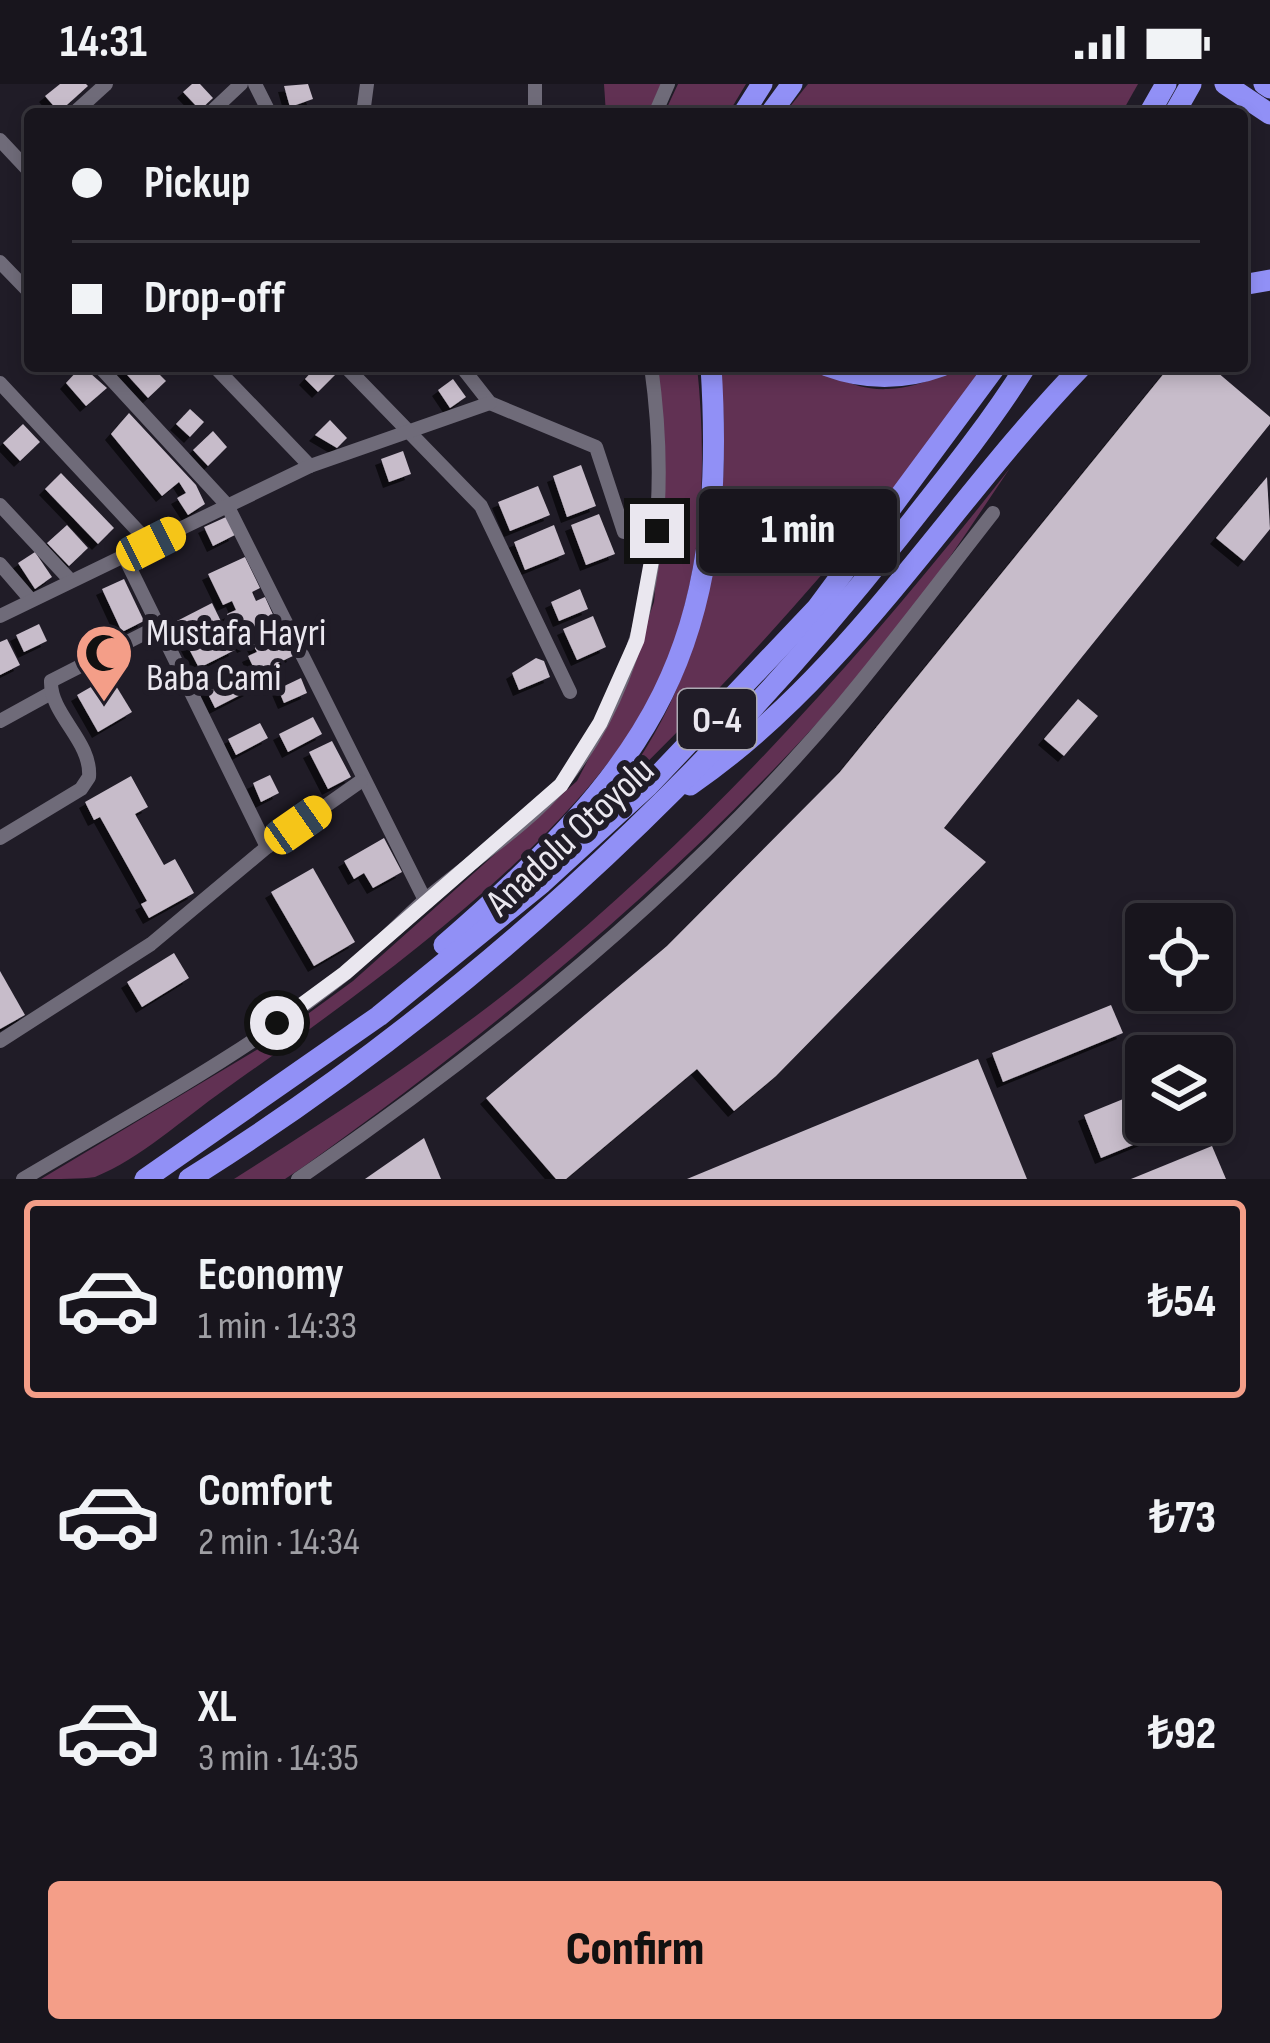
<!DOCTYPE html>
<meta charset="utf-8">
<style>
body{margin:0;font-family:"Sofia Sans Condensed",sans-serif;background:#211e26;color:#f1f3f6;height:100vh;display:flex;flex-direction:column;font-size:45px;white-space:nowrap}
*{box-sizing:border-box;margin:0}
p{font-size:39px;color:#9f9fa4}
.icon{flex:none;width:66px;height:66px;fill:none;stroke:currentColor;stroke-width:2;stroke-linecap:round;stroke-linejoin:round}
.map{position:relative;height:1095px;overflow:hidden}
.sheet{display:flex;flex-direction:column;background:#18151d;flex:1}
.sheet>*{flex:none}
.hud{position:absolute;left:24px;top:24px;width:1224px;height:264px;border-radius:12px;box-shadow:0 6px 18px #0003,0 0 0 3px #36343b;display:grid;align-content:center;height:264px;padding:0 48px;background:#18151d}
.controls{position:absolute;left:1125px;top:819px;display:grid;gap:24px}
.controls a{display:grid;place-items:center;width:108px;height:108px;border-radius:12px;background:#18151d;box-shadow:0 6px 18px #0003,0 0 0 3px #36343b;font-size:60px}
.end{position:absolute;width:54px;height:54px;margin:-27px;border:15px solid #eae7ef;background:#111;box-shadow:0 0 0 6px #111}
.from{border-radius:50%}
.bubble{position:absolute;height:84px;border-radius:12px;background:#18151d;box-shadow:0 6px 18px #0003,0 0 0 3px #36343b;font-size:39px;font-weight:800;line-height:84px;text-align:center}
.car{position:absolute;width:36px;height:72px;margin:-36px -18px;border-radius:15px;box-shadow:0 0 9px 3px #0007;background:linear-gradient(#f5c518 24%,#345 0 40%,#f5c518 0 76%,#345 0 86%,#f5c518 0)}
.hud b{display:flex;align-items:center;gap:42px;height:114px;font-size:45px}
.hud b+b{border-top:3px solid #36343b}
.hud i{width:30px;height:30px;background:#f1f3f6}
ul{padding:21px 0 0;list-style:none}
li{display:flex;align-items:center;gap:36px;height:198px;margin:0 24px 18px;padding:0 24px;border:6px solid transparent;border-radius:12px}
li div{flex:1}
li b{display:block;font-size:45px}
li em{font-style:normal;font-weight:800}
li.selected{border-color:#f49e88}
li>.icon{width:108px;height:108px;stroke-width:1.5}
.button{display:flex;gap:24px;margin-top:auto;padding:24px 48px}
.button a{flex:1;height:138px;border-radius:12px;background:#f49e88;color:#111;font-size:48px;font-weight:800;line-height:138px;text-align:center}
.status{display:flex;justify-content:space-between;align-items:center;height:84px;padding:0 60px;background:#18151d;direction:ltr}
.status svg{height:33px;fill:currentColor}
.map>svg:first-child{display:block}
.green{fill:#613153}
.building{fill:#c7bcca;filter:url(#shadow)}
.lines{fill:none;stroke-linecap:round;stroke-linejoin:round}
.minor{stroke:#6f6b79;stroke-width:14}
.highway{stroke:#9190f6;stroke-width:21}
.route{stroke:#eae7ef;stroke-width:15}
.labels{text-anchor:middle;stroke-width:12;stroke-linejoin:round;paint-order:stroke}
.shield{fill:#201c27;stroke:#adaab3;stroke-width:3}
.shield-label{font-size:36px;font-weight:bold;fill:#eae7ef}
.poi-label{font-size:39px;fill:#eae7ef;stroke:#201c27;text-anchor:start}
.street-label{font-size:39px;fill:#eae7ef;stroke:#201c27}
</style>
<div class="status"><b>14:31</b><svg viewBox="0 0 49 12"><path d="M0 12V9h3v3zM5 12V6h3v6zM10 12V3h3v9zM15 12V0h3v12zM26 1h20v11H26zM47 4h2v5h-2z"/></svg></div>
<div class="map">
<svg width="1270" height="1095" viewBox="0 0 1270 1095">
<defs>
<filter id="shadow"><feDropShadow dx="-6" dy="6" stdDeviation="0" flood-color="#0009"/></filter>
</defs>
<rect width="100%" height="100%" fill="#201c27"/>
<g class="green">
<polygon points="604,0 661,0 648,30 606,30"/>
<polygon points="678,0 746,0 728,30 664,30"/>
<polygon points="808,0 1138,0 1121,30 784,30"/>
<path d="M656,282H697C708,387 703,499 659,596C590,750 361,909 224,1006C184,1034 140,1075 95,1093C81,1095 57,1095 41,1095L268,959L353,897L577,697L619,616L654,518L665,397Z"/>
<path d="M720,282C745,282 772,279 797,282C828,285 850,307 888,305C925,304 953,282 988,282C874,438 749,579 611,714C709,592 735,435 720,282Z"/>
<path d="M1010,384C963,454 916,526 861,590C697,779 506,938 303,1083L285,1095H234C334,1031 435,967 527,892C708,745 867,567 1010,384Z"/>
</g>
<g class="building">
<polygon points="60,0 86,0 88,2 59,28 45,12"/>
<polygon points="192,0 200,0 213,14 200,26 183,8"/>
<polygon points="308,0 313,15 290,23 284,2"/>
<polygon points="82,282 107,304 86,322 66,299"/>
<polygon points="119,282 151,282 166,297 148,314"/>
<polygon points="317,282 330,282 337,289 318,308 305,295"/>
<polygon points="1170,282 1210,282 1270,333 1270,340 944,744 986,778 776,992 734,1027 697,985 566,1095 556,1095 486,1014 667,862 840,688"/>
<polygon points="453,295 466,313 450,324 438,306"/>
<polygon points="190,325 204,338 190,353 176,340"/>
<polygon points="129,329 196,401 205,420 188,431 177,414 186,409 179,398 162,412 111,350"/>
<polygon points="330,336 347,354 337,364 315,351"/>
<polygon points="23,340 40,358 20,377 3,359"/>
<polygon points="213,347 227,363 208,382 193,366"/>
<polygon points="403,367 411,390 389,398 381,375"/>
<polygon points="581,381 596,422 567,433 553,392"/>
<polygon points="61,389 114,444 98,460 45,405"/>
<polygon points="1267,393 1270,445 1244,477 1216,454"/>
<polygon points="538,402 550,431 510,447 498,418"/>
<polygon points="599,430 615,470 586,481 571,441"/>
<polygon points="226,433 235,451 213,462 204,443"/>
<polygon points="67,441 88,464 69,482 47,459"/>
<polygon points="554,441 565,470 525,486 514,458"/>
<polygon points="35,468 52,493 35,505 18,479"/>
<polygon points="245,473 260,504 252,508 256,517 265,513 280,546 272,550 276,559 285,555 293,572 278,579 285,592 263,603 248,572 257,568 252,559 243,563 227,530 236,526 232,517 223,521 208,490"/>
<polygon points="124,495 144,537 122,548 102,505"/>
<polygon points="580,505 588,525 559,537 551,518"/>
<polygon points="212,519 235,566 199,584 175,538"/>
<polygon points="593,532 606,563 577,576 563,545"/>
<polygon points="39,540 47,557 24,568 16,551"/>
<polygon points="7,555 20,581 0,591 0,558"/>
<polygon points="536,574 544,577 550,593 519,606 512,589"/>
<polygon points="241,588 250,606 215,624 206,606"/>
<polygon points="110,592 132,628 98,648 77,611"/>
<polygon points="301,594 307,609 284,619 278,605"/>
<polygon points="1078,615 1098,632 1064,672 1044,655"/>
<polygon points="313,633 322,650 288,668 279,650"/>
<polygon points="260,639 268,654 236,671 228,655"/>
<polygon points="332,657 351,693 328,705 309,668"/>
<polygon points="270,691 279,709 261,718 253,699"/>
<polygon points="131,692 148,723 135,730 164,781 175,775 194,809 149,834 141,820 147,817 100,733 94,736 85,718"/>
<polygon points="384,754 402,788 373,804 364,789 354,795 344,777"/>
<polygon points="313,784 355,858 314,882 271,808"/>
<polygon points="174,869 189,894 142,923 127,898"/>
<polygon points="0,887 25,931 0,945"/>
<polygon points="1111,921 1123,949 1003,998 992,969"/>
<polygon points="978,975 1027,1095 687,1095"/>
<polygon points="1138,1009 1155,1052 1101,1074 1084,1031"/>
<polygon points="424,1054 441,1095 365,1095"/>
<polygon points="1212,1062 1226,1095 1131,1095"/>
</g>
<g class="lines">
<g class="minor">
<polyline points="255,0 270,30"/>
<polyline points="73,30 106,0"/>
<polyline points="209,30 241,0"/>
<polyline points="363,30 367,0"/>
<polyline points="535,30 535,0"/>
<polyline points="655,30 668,0"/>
<polyline points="0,56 30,88"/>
<polyline points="0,178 30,209"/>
<polyline points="99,282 227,421 425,816"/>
<polyline points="214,282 310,382"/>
<polyline points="345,282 481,422 570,608"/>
<polyline points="461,282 490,319 596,363 624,448"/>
<polyline points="0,299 150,460"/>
<polyline points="0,421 71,497"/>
<polyline points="124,472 267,763"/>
<polyline points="0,480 31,516"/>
<polyline points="0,532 310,382 490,319"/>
<polyline points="0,637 51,609"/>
<path d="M0,754L81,705L89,693C92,657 50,631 51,597L157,543"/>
<polyline points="0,957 151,860 267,763 361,697"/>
<path d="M23,1095C132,1030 245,970 345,890C373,867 398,840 425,816C470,777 526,744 563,698C655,583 671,423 651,282"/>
<path d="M298,1095C494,961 686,805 840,623C893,560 942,494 993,429"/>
</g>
<g class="highway">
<polyline points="1225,0 1270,30"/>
<polyline points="1264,0 1270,4"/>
<polyline points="743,30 762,0"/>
<polyline points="770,30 792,0"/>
<polyline points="1149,30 1166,0"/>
<polyline points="1174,30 1191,0"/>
<polyline points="1242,201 1270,196"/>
<path d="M827,282C865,296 904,296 942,282"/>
<path d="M690,701C849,592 950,418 1082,282"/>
<path d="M444,861C653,680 729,566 711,282"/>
<polyline points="145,1095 379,932 542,799 648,702 817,524 996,282"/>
<path d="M189,1095C457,927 699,705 896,457C941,400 987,344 1026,282"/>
</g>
</g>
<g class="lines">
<polyline class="route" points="277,939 345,889 561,701 600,639 637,556 657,447"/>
</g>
<defs>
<symbol id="mosque-pin" viewBox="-11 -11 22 30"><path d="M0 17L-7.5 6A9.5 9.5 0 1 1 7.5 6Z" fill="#f49e88" stroke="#201c27"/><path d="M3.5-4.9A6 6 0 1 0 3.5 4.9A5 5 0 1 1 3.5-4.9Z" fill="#111"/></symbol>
</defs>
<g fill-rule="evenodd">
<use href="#mosque-pin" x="71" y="536" width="66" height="90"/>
</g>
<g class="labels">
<rect class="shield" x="678" y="605" width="78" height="60" rx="9"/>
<g class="shield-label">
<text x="717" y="648">O-4</text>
</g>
<g class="poi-label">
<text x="146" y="561">Mustafa Hayri<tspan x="146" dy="45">Baba Cami</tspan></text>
</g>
<g class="street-label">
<text transform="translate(569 751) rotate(-43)" y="14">Anadolu Otoyolu</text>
</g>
</g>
</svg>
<div class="controls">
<a><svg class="icon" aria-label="locate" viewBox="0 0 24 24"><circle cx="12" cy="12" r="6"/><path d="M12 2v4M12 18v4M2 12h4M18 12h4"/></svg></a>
<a><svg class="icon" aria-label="layers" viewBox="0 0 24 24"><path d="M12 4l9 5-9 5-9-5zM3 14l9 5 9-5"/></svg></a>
</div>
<i class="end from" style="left:277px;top:939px"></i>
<i class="end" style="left:657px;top:447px"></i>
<div class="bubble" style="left:699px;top:405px;width:198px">1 min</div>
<i class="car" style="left:151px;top:460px;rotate:63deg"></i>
<i class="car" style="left:298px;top:741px;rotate:55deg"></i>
<div class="hud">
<b><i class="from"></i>Pickup</b>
<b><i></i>Drop-off</b>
</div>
</div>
<section class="sheet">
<ul>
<li class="selected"><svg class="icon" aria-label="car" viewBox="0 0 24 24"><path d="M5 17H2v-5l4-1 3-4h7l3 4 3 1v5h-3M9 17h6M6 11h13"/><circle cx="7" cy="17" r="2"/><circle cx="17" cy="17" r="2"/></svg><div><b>Economy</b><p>1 min · 14:33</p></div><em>₺54</em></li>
<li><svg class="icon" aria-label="car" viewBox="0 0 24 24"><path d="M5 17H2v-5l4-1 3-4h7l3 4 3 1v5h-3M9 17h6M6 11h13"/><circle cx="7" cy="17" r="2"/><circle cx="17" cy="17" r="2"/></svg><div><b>Comfort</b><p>2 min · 14:34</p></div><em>₺73</em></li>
<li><svg class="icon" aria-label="car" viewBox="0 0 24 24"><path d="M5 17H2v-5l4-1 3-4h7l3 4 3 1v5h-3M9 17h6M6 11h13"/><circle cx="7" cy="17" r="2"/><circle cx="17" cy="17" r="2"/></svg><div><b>XL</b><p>3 min · 14:35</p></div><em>₺92</em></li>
</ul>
<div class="button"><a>Confirm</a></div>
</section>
